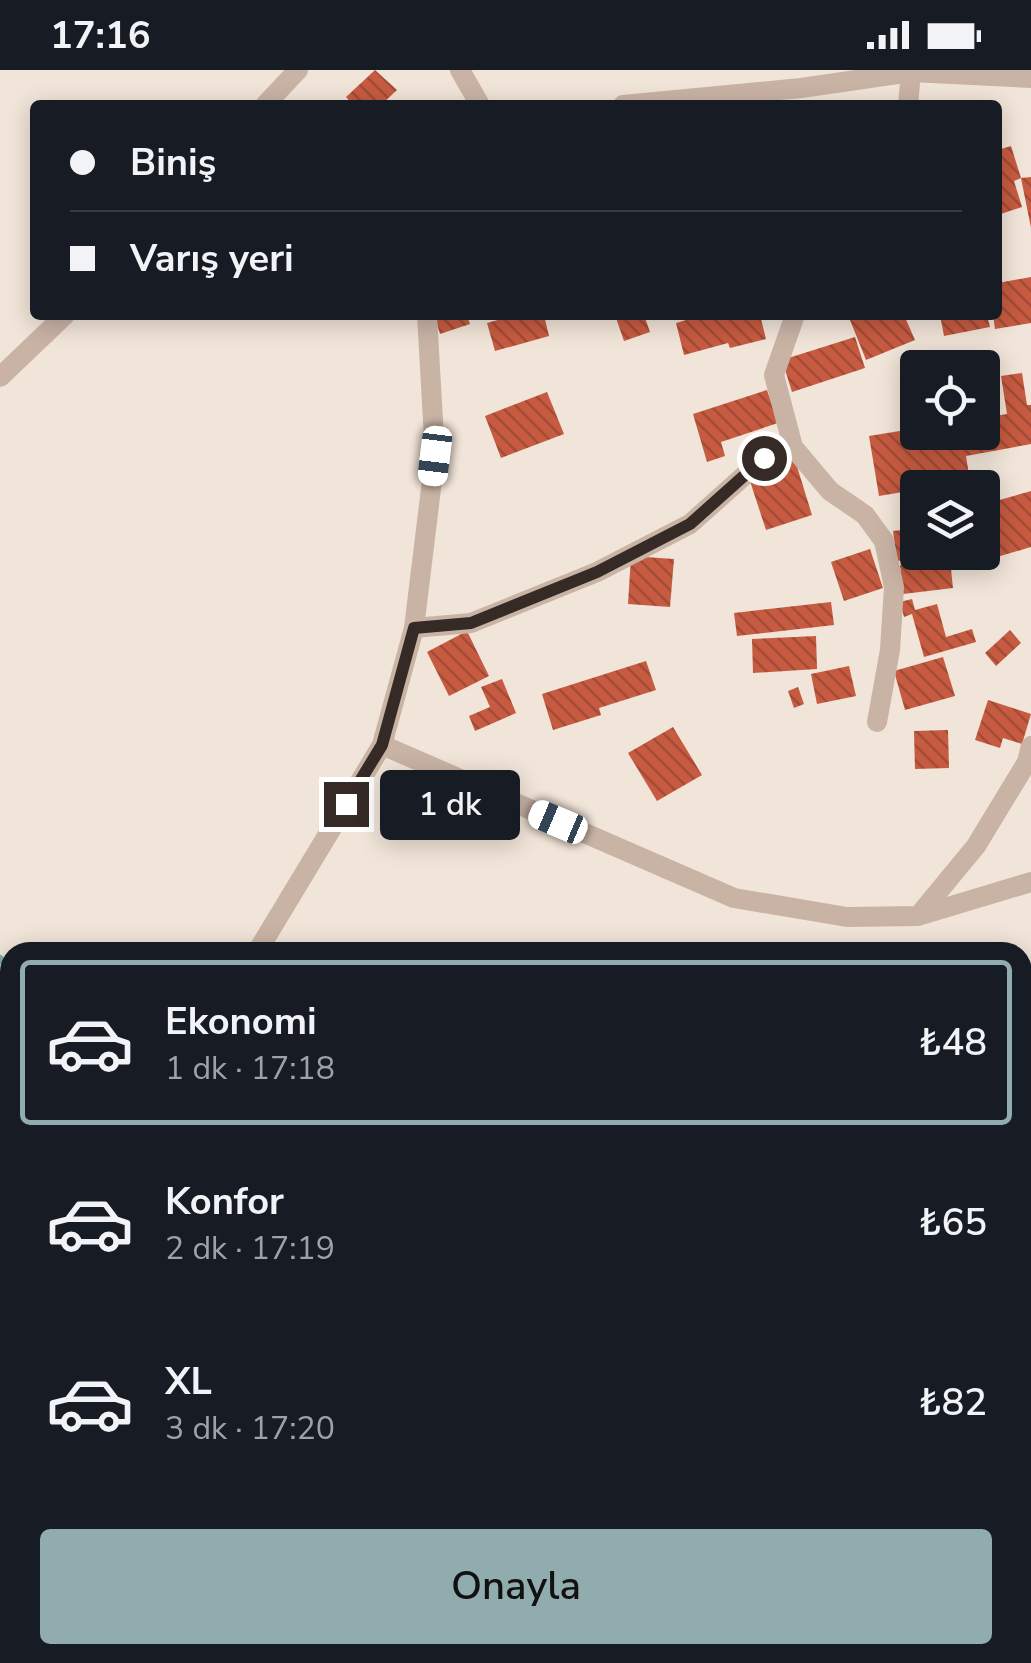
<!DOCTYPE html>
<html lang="tr">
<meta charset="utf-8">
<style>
body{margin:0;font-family:"Nunito Sans",sans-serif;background:#242831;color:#f1f3f6;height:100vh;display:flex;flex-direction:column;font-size:38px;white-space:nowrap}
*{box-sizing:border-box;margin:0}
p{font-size:32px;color:#9ea1a6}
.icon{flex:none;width:55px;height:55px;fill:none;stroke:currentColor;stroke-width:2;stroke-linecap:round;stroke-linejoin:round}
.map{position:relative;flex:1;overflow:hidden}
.side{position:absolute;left:0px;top:872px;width:1032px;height:722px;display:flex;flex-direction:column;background:#171b24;border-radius:30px 30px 0 0;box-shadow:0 5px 25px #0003}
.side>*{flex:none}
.banner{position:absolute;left:30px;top:30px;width:972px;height:220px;border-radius:10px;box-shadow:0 5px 25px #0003;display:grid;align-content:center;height:220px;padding:0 40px;background:#171b24}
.fabs{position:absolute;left:900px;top:280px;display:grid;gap:20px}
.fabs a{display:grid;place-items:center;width:100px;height:100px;border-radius:10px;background:#171b24;box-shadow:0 5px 25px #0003;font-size:50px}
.end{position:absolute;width:45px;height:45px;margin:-22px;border:12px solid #352a26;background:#fff;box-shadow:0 0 0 5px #fff}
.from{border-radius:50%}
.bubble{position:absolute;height:70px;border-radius:10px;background:#171b24;box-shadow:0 5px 25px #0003;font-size:32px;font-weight:600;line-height:70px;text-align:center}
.car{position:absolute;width:30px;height:60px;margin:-30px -15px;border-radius:12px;box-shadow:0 0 8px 2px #0007;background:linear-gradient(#fff 24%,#345 0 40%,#fff 0 76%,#345 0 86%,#fff 0)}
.banner b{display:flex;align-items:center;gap:35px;height:95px;font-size:38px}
.banner b+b{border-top:2px solid #363941}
.banner i{width:25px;height:25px;background:#f1f3f6}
ul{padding:18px 0 0;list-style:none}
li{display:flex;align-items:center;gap:30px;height:165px;margin:0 20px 15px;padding:0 20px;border:5px solid transparent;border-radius:10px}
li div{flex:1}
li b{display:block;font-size:38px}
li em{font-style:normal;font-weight:600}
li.active{border-color:#91acae}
li>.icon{width:90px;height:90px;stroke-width:1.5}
.cta{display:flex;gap:20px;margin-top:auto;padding:20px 40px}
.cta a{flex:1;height:115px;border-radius:10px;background:#91acae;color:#111;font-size:40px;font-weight:600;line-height:115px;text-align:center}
.status{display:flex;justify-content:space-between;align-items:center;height:70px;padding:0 50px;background:#171b24;direction:ltr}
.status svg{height:28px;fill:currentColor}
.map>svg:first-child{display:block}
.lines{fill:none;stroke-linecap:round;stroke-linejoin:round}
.stream{stroke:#77aeae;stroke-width:8}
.building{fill:url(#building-back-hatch)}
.path{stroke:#b59d8f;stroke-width:5;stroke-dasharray:5 5;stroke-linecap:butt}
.minor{stroke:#c9b3a5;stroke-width:20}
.route{stroke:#352a26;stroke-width:12}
</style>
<div class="status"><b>17:16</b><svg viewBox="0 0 49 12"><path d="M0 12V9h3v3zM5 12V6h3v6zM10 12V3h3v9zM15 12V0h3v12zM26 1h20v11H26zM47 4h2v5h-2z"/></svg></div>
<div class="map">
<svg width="1031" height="1593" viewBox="0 0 1031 1593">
<defs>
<pattern id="building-back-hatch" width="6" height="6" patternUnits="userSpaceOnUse" patternTransform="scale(2.5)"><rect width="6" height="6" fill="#c75b41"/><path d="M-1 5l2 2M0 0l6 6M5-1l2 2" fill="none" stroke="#a24b36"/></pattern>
</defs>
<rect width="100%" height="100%" fill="#f1e4d8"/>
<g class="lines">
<g class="stream">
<polyline points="0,889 10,897"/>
<polyline points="1022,1224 1031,1225"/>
<polyline points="658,1585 665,1593"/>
</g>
</g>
<g class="building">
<polygon points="375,0 397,20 381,35 353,35 346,27"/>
<polygon points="1011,76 1021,108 1031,107 1031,158 1021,108 1014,111 1022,137 998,145 998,80"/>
<polygon points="1031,207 1031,253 995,259 993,245 998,245 998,213"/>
<polygon points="434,245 467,245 470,254 440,264"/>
<polygon points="515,245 544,245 549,266 495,281 487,253"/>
<polygon points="615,245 644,245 650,262 624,271"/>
<polygon points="703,245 760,245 766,269 730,278 728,273 684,285 676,253"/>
<polygon points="848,245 904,245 915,270 866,290"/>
<polygon points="940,245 987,245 990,257 944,266"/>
<polygon points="855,267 865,298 792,322 782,290"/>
<polygon points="1022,303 1027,335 1031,335 1031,374 966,386 970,411 879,426 869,366 918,358 918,362 982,362 982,348 1007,344 1001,306"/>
<polygon points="767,320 778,353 721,372 725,386 707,392 693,344"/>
<polygon points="547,322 564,364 501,388 485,346"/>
<polygon points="795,390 812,445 766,460 748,405"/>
<polygon points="1031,421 1031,477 987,490 982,475 982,435"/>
<polygon points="918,458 918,482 948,485 897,491 893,461"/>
<polygon points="870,479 883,518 844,531 831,492"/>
<polygon points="631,486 674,489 670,537 628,534"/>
<polygon points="950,490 953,518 903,524 900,495"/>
<polygon points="912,529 915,540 937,534 946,567 972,559 976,572 924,587 912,544 904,547 900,532"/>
<polygon points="831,532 834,555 737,566 734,543"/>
<polygon points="1010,560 1021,573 996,596 985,583"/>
<polygon points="467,561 489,606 449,626 427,582"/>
<polygon points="816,566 817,599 753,603 752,569"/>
<polygon points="943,587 955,626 905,640 894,601"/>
<polygon points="646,591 656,620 599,638 601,645 553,660 542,624"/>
<polygon points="849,596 856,626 817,634 811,604"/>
<polygon points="502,609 516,643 475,661 469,646 490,637 481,617"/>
<polygon points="798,617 804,634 794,638 788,621"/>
<polygon points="988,630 1031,644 1022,674 1003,668 1000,678 975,670"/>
<polygon points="673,657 702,705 657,731 628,683"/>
<polygon points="948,660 949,698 915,699 914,661"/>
</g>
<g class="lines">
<polyline class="path" points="599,1585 606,1593"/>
<g class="minor">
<polyline points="460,0 480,35"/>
<polyline points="265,35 298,0"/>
<polyline points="623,35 801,18 911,2 1031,8"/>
<polyline points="908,35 911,2"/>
<polyline points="795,245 774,305 793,377 830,421 865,445 884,471 894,517 890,580 877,652"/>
<polyline points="0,307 65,245"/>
<polyline points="414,558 471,553 597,502 690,454 764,388 793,377"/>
<polyline points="382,675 414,558 435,386 427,245"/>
<polyline points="919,845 976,776 1027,692 1031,676"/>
<polyline points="257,882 382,675 734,828 847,847 918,846 1031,812"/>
<polyline points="0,1244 10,1230"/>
<polyline points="785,1585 792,1593"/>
<polyline points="472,1593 475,1585"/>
</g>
</g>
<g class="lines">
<polyline class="route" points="346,734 382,675 414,558 471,553 597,502 690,454 764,388"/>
</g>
</svg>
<div class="fabs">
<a><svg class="icon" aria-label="locate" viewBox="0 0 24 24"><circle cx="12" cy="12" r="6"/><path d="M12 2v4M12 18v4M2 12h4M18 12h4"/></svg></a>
<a><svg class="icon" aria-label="layers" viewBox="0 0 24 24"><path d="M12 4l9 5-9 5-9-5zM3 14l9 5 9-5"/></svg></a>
</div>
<i class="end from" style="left:764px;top:388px"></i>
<i class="end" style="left:346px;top:734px"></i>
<div class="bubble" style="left:380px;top:700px;width:140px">1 dk</div>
<i class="car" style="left:435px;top:386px;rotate:187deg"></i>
<i class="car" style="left:558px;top:752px;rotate:293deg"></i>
<div class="banner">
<b><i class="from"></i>Biniş</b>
<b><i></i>Varış yeri</b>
</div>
<section class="side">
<ul>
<li class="active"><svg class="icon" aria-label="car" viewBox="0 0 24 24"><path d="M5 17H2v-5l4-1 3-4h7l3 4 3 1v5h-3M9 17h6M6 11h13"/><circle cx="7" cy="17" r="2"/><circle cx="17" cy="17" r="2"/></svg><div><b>Ekonomi</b><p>1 dk · 17:18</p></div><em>₺48</em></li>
<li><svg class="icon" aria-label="car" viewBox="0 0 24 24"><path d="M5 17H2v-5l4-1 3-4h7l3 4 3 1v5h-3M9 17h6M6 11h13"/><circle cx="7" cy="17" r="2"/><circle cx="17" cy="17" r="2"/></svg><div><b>Konfor</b><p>2 dk · 17:19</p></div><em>₺65</em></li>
<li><svg class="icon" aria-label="car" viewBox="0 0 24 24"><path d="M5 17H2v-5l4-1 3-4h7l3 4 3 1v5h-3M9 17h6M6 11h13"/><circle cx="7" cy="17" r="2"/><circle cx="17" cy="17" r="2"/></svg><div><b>XL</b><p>3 dk · 17:20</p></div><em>₺82</em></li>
</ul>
<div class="cta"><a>Onayla</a></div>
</section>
</div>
